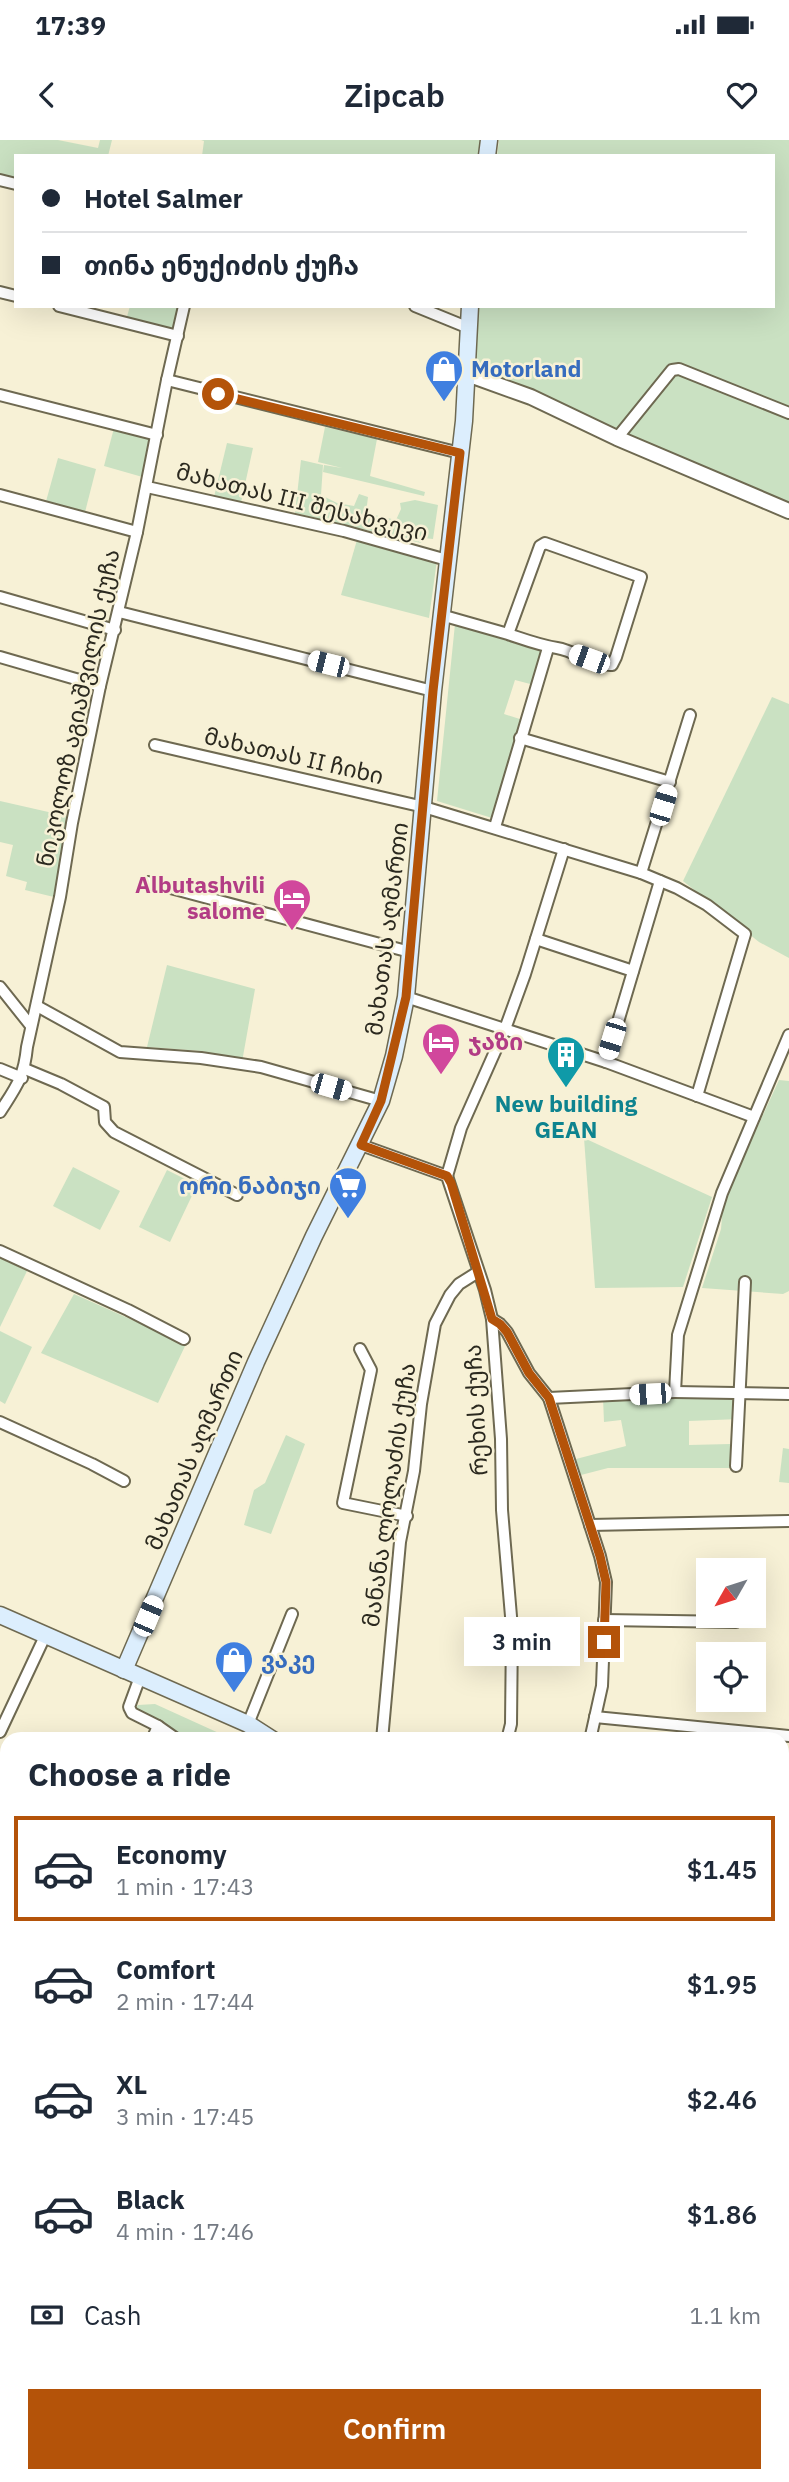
<!DOCTYPE html>
<meta charset="utf-8">
<style>
body{margin:0;font-family:"IBM Plex Sans","Noto Sans Georgian",sans-serif;background:#f6f6f7;color:#1f2937;height:100vh;display:flex;flex-direction:column;font-size:26px;white-space:nowrap}
*{box-sizing:border-box;margin:0}
p{font-size:23px;color:#747a83}
.icon{flex:none;width:38px;height:38px;fill:none;stroke:currentColor;stroke-width:2;stroke-linecap:round;stroke-linejoin:round}
.map{position:relative;flex:1;overflow:hidden}
.panel{position:absolute;left:0px;top:1592px;width:789px;height:751px;display:flex;flex-direction:column;background:#fff;border-radius:21px 21px 0 0;box-shadow:0 7px 28px #0002}
.panel>*{flex:none}
.guide{position:absolute;left:14px;top:14px;width:761px;height:154px;border-radius:0px;box-shadow:0 7px 28px #0002;display:grid;align-content:center;height:154px;padding:0 28px;background:#fff}
.needle{width:46px;rotate:231deg}
.fabs{position:absolute;left:696px;top:1418px;display:grid;gap:14px}
.fabs a{display:grid;place-items:center;width:70px;height:70px;border-radius:0px;background:#fff;box-shadow:0 7px 28px #0002;font-size:35px}
.end{position:absolute;width:32px;height:32px;margin:-16px;border:9px solid #b45309;background:#fff;box-shadow:0 0 0 4px #fff}
.from{border-radius:50%}
.bubble{position:absolute;height:49px;border-radius:0px;background:#fff;box-shadow:0 7px 28px #0002;font-size:23px;font-weight:600;line-height:49px;text-align:center}
.car{position:absolute;width:21px;height:42px;margin:-21px -10px;border-radius:9px;box-shadow:0 0 5px 2px #0007;background:linear-gradient(#fff 24%,#345 0 40%,#fff 0 76%,#345 0 86%,#fff 0)}
.guide b{display:flex;align-items:center;gap:24px;height:66px;font-size:26px}
.guide b+b{border-top:2px solid #e0e1e3}
.guide i{width:18px;height:18px;background:#1f2937}
ul{padding:0;list-style:none}
li{display:flex;align-items:center;gap:21px;height:105px;margin:0 14px 10px;padding:0 14px;border:4px solid transparent;border-radius:0px}
li div{flex:1}
li b{display:block;font-size:26px}
li em{font-style:normal;font-weight:600}
li.on{border-color:#b45309}
li>.icon{width:63px;height:63px;stroke-width:1.5}
h2{padding:0 28px;font-size:32px;line-height:84px}
.pay{display:flex;align-items:center;gap:18px;height:77px;padding:0 28px;font-size:26px}
.pay p{margin-inline-start:auto}
.action{display:flex;gap:14px;margin-top:auto;padding:14px 28px}
.action a{flex:1;height:80px;border-radius:0px;background:#b45309;color:#fff;font-size:28px;font-weight:600;line-height:80px;text-align:center}
.status{display:flex;justify-content:space-between;align-items:center;height:49px;padding:0 35px;background:#fff;direction:ltr}
.status svg{height:19px;fill:currentColor}
header{display:flex;justify-content:space-between;align-items:center;height:91px;padding:0 28px;background:#fff;font-size:32px;font-weight:600}
.map>svg:first-child{display:block}
.green{fill:#cae1c2}
.lines{fill:none;stroke-linecap:round;stroke-linejoin:round}
.minor-casing{stroke:#6e6951;stroke-width:14}
.tertiary-casing{stroke:#6e6951;stroke-width:18}
.secondary-casing{stroke:#6e6951;stroke-width:19}
.minor{stroke:#fff;stroke-width:10}
.tertiary{stroke:#fff;stroke-width:14}
.secondary{stroke:#dceefd;stroke-width:16}
.route{stroke:#b45309;stroke-width:9}
.labels{text-anchor:middle;stroke-width:5;stroke-linejoin:round;paint-order:stroke}
.shop-label{font-size:23px;font-weight:bold;fill:#366cbe;stroke:#f7f1d6;text-anchor:start}
.street-label{font-size:23px;fill:#2b291f;stroke:#f7f1d6}
.hotel-label{font-size:23px;font-weight:bold;fill:#b23c85;stroke:#f7f1d6;text-anchor:end}
.culture-label{font-size:23px;font-weight:bold;fill:#0d838f;stroke:#f7f1d6}
</style>
<div class="status"><b>17:39</b><svg viewBox="0 0 49 12"><path d="M0 12V9h3v3zM5 12V6h3v6zM10 12V3h3v9zM15 12V0h3v12zM26 1h20v11H26zM47 4h2v5h-2z"/></svg></div>
<header><svg class="icon" aria-label="back" viewBox="0 0 24 24"><path d="M15 5l-7 7 7 7"/></svg>Zipcab<svg class="icon" aria-label="heart" viewBox="0 0 24 24"><path d="M12 20l-8-8c-3-5 5-10 8-4 3-6 11-1 8 4z"/></svg></header>
<div class="map">
<svg width="789" height="2342" viewBox="0 0 789 2342">
<rect width="100%" height="100%" fill="#f7f1d6"/>
<g class="green">
<polygon points="0,0 58,0 98,8 100,0 112,0 108,16 16,16 16,38 0,34"/>
<polygon points="201,0 483,0 482,16 202,16 204,1"/>
<polygon points="499,0 789,0 789,373 468,238 478,166 774,166 774,16 497,16"/>
<polygon points="130,166 179,166 174,191 126,180"/>
<polygon points="325,287 377,299 370,336 425,352 424,356 323,332 324,325 342,328 318,322"/>
<polygon points="114,288 154,297 146,338 104,326"/>
<polygon points="227,303 253,308 240,367 213,361"/>
<polygon points="58,318 96,329 84,376 45,365"/>
<polygon points="301,320 323,325 321,355 337,363 354,366 359,354 368,357 366,373 396,380 401,369 400,363 415,360 438,365 433,399 424,398 421,403 295,373"/>
<polygon points="357,400 437,420 429,478 341,455"/>
<polygon points="455,484 542,510 534,545 515,540 504,574 523,580 492,678 437,661"/>
<polygon points="772,557 789,564 789,818 759,802 683,741"/>
<polygon points="0,661 66,676 58,758 25,750 27,742 6,736 13,705 0,702"/>
<polygon points="167,825 255,849 242,922 202,911 147,907"/>
<polygon points="779,940 789,941 789,1151 783,1154 702,1148 721,1089 724,1052 740,1012 756,990"/>
<polygon points="584,998 712,1057 683,1147 595,1148"/>
<polygon points="73,1027 120,1051 100,1090 53,1066"/>
<polygon points="167,1030 197,1045 170,1102 139,1087"/>
<polygon points="0,1118 27,1131 0,1187"/>
<polygon points="74,1154 186,1204 158,1263 41,1213"/>
<polygon points="0,1191 32,1207 5,1264 0,1261"/>
<polygon points="603,1258 740,1258 740,1279 689,1281 689,1305 730,1304 730,1328 608,1328 581,1335 576,1319 626,1306 621,1280 604,1282"/>
<polygon points="286,1295 305,1304 271,1394 244,1385 254,1350 265,1343"/>
<polygon points="783,1308 789,1309 789,1343 779,1342"/>
<polygon points="155,1564 232,1599 189,1599 135,1568 138,1565"/>
<polygon points="782,1741 789,1777 789,2113 782,2107"/>
<polygon points="782,2134 789,2141 789,2198 782,2186"/>
<polygon points="782,2263 789,2270 789,2341 778,2336 782,2336 782,2324 786,2315 782,2313"/>
<polygon points="294,2336 345,2336 341,2342 298,2342"/>
<polygon points="390,2336 470,2336 465,2342 399,2342"/>
<polygon points="680,2336 735,2336 732,2342 684,2342"/>
</g>
<g class="lines">
<defs>
<g id="minor">
<polyline points="0,40 16,44"/>
<polyline points="0,152 16,156"/>
<polyline points="59,166 178,196"/>
<polyline points="415,166 469,188"/>
<polyline points="167,240 460,313"/>
<polyline points="0,255 157,295"/>
<polyline points="617,298 672,230 679,229 789,273"/>
<polyline points="147,347 344,391 447,420"/>
<polyline points="0,355 137,392"/>
<polyline points="0,457 115,490"/>
<polyline points="119,472 433,551"/>
<path d="M441,475L508,494L540,406L545,403L641,437L616,517L612,525C593,526 576,511 557,508C539,505 526,500 508,494"/>
<polyline points="0,517 100,546"/>
<polyline points="520,598 670,642"/>
<polyline points="155,605 424,667 641,733 677,748 707,765 745,794 697,956"/>
<polyline points="495,687 548,508"/>
<polyline points="641,733 690,575"/>
<polyline points="148,742 410,812"/>
<polyline points="536,799 633,831"/>
<polyline points="0,847 31,886"/>
<polyline points="406,857 606,922 754,977"/>
<polyline points="37,866 120,912 201,918 261,927 381,961"/>
<polyline points="606,922 660,741"/>
<polyline points="0,929 22,938"/>
<polyline points="25,929 61,944 104,967 105,982 114,992 237,1055"/>
<path d="M0,972C16,947 24,938 27,907L60,757L72,683L100,546L137,392L167,240L184,166"/>
<polyline points="361,1005 447,1036 485,1150 492,1179 501,1299 502,1370 512,1488 511,1584 507,1600"/>
<polyline points="447,1036 461,988 505,889 525,834 564,709"/>
<polyline points="0,1111 128,1170 184,1199"/>
<polyline points="492,1179 500,1184 507,1192 529,1233 549,1258 600,1416 606,1442 602,1546 590,1600"/>
<polyline points="360,1209 371,1230 343,1363 407,1376"/>
<polyline points="675,1252 789,1254"/>
<polyline points="549,1258 675,1252 678,1195 722,1053 789,895"/>
<polyline points="0,1282 92,1324 124,1341"/>
<polyline points="736,1326 745,1142"/>
<polyline points="590,1385 789,1381"/>
<polyline points="604,1480 736,1482"/>
<polyline points="140,1537 129,1567 132,1573 158,1586 152,1600"/>
<polyline points="595,1577 789,1596"/>
<polyline points="248,1584 292,1474"/>
<polyline points="158,1586 178,1600"/>
<polyline points="0,1592 46,1494"/>
<polyline points="382,1600 400,1402 414,1331 421,1264 435,1184 450,1155 459,1144 478,1132"/>
<polyline points="0,1624 7,1627"/>
<polyline points="789,1673 786,1702 789,1723"/>
<polyline points="0,1736 7,1737"/>
<polyline points="0,1977 7,1991"/>
<polyline points="0,2134 7,2146"/>
<polyline points="782,2148 789,2151"/>
<polyline points="0,2169 7,2165"/>
<polyline points="0,2281 7,2292"/>
<polyline points="36,2336 39,2342"/>
<polyline points="125,2336 128,2342"/>
<polyline points="217,2336 220,2342"/>
<polyline points="512,2336 518,2342"/>
</g>
<g id="tertiary">
<polyline points="467,234 531,257 617,298 789,371"/>
<polyline points="673,2336 677,2342"/>
</g>
<g id="secondary">
<polyline points="487,16 489,0"/>
<polyline points="0,1475 248,1584 273,1600"/>
<polyline points="124,1530 256,1222 314,1096 381,961 394,916 406,857 433,551 464,281 470,166"/>
<polyline points="782,2110 789,2116"/>
</g>
</defs>
<use href="#minor" class="minor-casing"/>
<use href="#tertiary" class="tertiary-casing"/>
<use href="#secondary" class="secondary-casing"/>
<use href="#minor" class="minor"/>
<use href="#tertiary" class="tertiary"/>
<use href="#secondary" class="secondary"/>
</g>
<g class="lines">
<polyline class="route" points="218,254 460,313 433,551 406,857 381,961 361,1005 447,1036 451,1043 492,1179 500,1184 507,1192 529,1233 549,1258 600,1416 606,1442 604,1502"/>
</g>
<defs>
<symbol id="shop-pin" viewBox="-11 -11 22 30"><path d="M0 17L-7.5 6A9.5 9.5 0 1 1 7.5 6Z" fill="#3f7fe0" stroke="#f7f1d6"/><path d="M-5-2.5h2.3a2.7 3.5 0 0 1 5.4 0H5L5.5 6h-11ZM-1.5-2.5h3a1.5 2.3 0 0 0-3 0Z" fill="#fff"/></symbol>
<symbol id="hotel-pin" viewBox="-11 -11 22 30"><path d="M0 17L-7.5 6A9.5 9.5 0 1 1 7.5 6Z" fill="#d1479c" stroke="#f7f1d6"/><path d="M-6-4.5h1.5V1H6V5H4.5V3h-9V5H-6ZM-4 0a1.8 1.8 0 1 1 3.6 0ZM.5 0V-2.5h3Q6-2.5 6 0Z" fill="#fff"/></symbol>
<symbol id="building-pin" viewBox="-11 -11 22 30"><path d="M0 17L-7.5 6A9.5 9.5 0 1 1 7.5 6Z" fill="#0f9aa8" stroke="#f7f1d6"/><path d="M-4-6H4V6H1V3H-1V6H-4ZM-2.5-4.3h1.7v1.8h-1.7ZM.8-4.3h1.7v1.8H.8ZM-2.5-1h1.7V.8h-1.7ZM.8-1h1.7V.8H.8Z" fill="#fff"/></symbol>
<symbol id="supermarket-pin" viewBox="-11 -11 22 30"><path d="M0 17L-7.5 6A9.5 9.5 0 1 1 7.5 6Z" fill="#3f7fe0" stroke="#f7f1d6"/><path d="M-6-5.5h2.5l.6 2H6L4.5 2H-2.5L-4.4-4H-6ZM-1.5 3.2a1.3 1.3 0 1 0 .1 0ZM3 3.2a1.3 1.3 0 1 0 .1 0Z" fill="#fff"/></symbol>
</defs>
<g fill-rule="evenodd">
<use href="#shop-pin" x="422" y="207" width="44" height="60"/>
<use href="#hotel-pin" x="270" y="736" width="44" height="60"/>
<use href="#hotel-pin" x="419" y="880" width="44" height="60"/>
<use href="#building-pin" x="544" y="893" width="44" height="60"/>
<use href="#supermarket-pin" x="326" y="1024" width="44" height="60"/>
<use href="#shop-pin" x="212" y="1498" width="44" height="60"/>
</g>
<g class="labels">
<g class="shop-label">
<text x="471" y="237">Motorland</text>
<text x="321" y="1054" text-anchor="end">ორი ნაბიჯი</text>
<text x="261" y="1528">ვაკე</text>
</g>
<g class="street-label">
<text transform="translate(302 362) rotate(14)" y="8">მახათას III შესახვევი</text>
<text transform="translate(78 568) rotate(-78)" y="8">ნიკოლოზ აგიაშვილის ქუჩა</text>
<text transform="translate(294 616) rotate(13)" y="8">მახათას II ჩიხი</text>
<text transform="translate(387 789) rotate(-83)" y="8">მახათას აღმართი</text>
<text transform="translate(476 1270) rotate(-93)" y="8">რეხის ქუჩა</text>
<text transform="translate(194 1310) rotate(-67)" y="8">მახათას აღმართი</text>
<text transform="translate(389 1355) rotate(-82)" y="8">მანანა ლოლაძის ქუჩა</text>
</g>
<g class="hotel-label">
<text x="265" y="753">Albutashvili<tspan x="265" dy="26">salome</tspan></text>
<text x="468" y="910" text-anchor="start">ჯაზი</text>
</g>
<g class="culture-label">
<text x="566" y="972">New building<tspan x="566" dy="26">GEAN</tspan></text>
</g>
</g>
</svg>
<div class="fabs">
<a><svg class="needle" viewBox="-14 -14 28 28"><path d="M0-13l5 13h-10z" fill="#e53935"/><path d="M0 13l5-13h-10z" fill="#747a83"/></svg></a>
<a><svg class="icon" aria-label="locate" viewBox="0 0 24 24"><circle cx="12" cy="12" r="6"/><path d="M12 2v4M12 18v4M2 12h4M18 12h4"/></svg></a>
</div>
<i class="end from" style="left:218px;top:254px"></i>
<i class="end" style="left:604px;top:1502px"></i>
<div class="bubble" style="left:464px;top:1477px;width:116px">3 min</div>
<i class="car" style="left:589px;top:519px;rotate:290deg"></i>
<i class="car" style="left:328px;top:524px;rotate:284deg"></i>
<i class="car" style="left:663px;top:665px;rotate:17deg"></i>
<i class="car" style="left:612px;top:899px;rotate:197deg"></i>
<i class="car" style="left:331px;top:947px;rotate:106deg"></i>
<i class="car" style="left:650px;top:1254px;rotate:267deg"></i>
<i class="car" style="left:148px;top:1476px;rotate:23deg"></i>
<div class="guide">
<b><i class="from"></i>Hotel Salmer</b>
<b><i></i>თინა ენუქიძის ქუჩა</b>
</div>
<section class="panel">
<h2>Choose a ride</h2>
<ul>
<li class="on"><svg class="icon" aria-label="car" viewBox="0 0 24 24"><path d="M5 17H2v-5l4-1 3-4h7l3 4 3 1v5h-3M9 17h6M6 11h13"/><circle cx="7" cy="17" r="2"/><circle cx="17" cy="17" r="2"/></svg><div><b>Economy</b><p>1 min · 17:43</p></div><em>$1.45</em></li>
<li><svg class="icon" aria-label="car" viewBox="0 0 24 24"><path d="M5 17H2v-5l4-1 3-4h7l3 4 3 1v5h-3M9 17h6M6 11h13"/><circle cx="7" cy="17" r="2"/><circle cx="17" cy="17" r="2"/></svg><div><b>Comfort</b><p>2 min · 17:44</p></div><em>$1.95</em></li>
<li><svg class="icon" aria-label="car" viewBox="0 0 24 24"><path d="M5 17H2v-5l4-1 3-4h7l3 4 3 1v5h-3M9 17h6M6 11h13"/><circle cx="7" cy="17" r="2"/><circle cx="17" cy="17" r="2"/></svg><div><b>XL</b><p>3 min · 17:45</p></div><em>$2.46</em></li>
<li><svg class="icon" aria-label="car" viewBox="0 0 24 24"><path d="M5 17H2v-5l4-1 3-4h7l3 4 3 1v5h-3M9 17h6M6 11h13"/><circle cx="7" cy="17" r="2"/><circle cx="17" cy="17" r="2"/></svg><div><b>Black</b><p>4 min · 17:46</p></div><em>$1.86</em></li>
</ul>
<div class="pay"><svg class="icon" aria-label="cash" viewBox="0 0 24 24"><path d="M3 7h18v10H3z"/><circle cx="12" cy="12" r="2"/></svg>Cash<p>1.1 km</p></div>
<div class="action"><a>Confirm</a></div>
</section>
</div>
